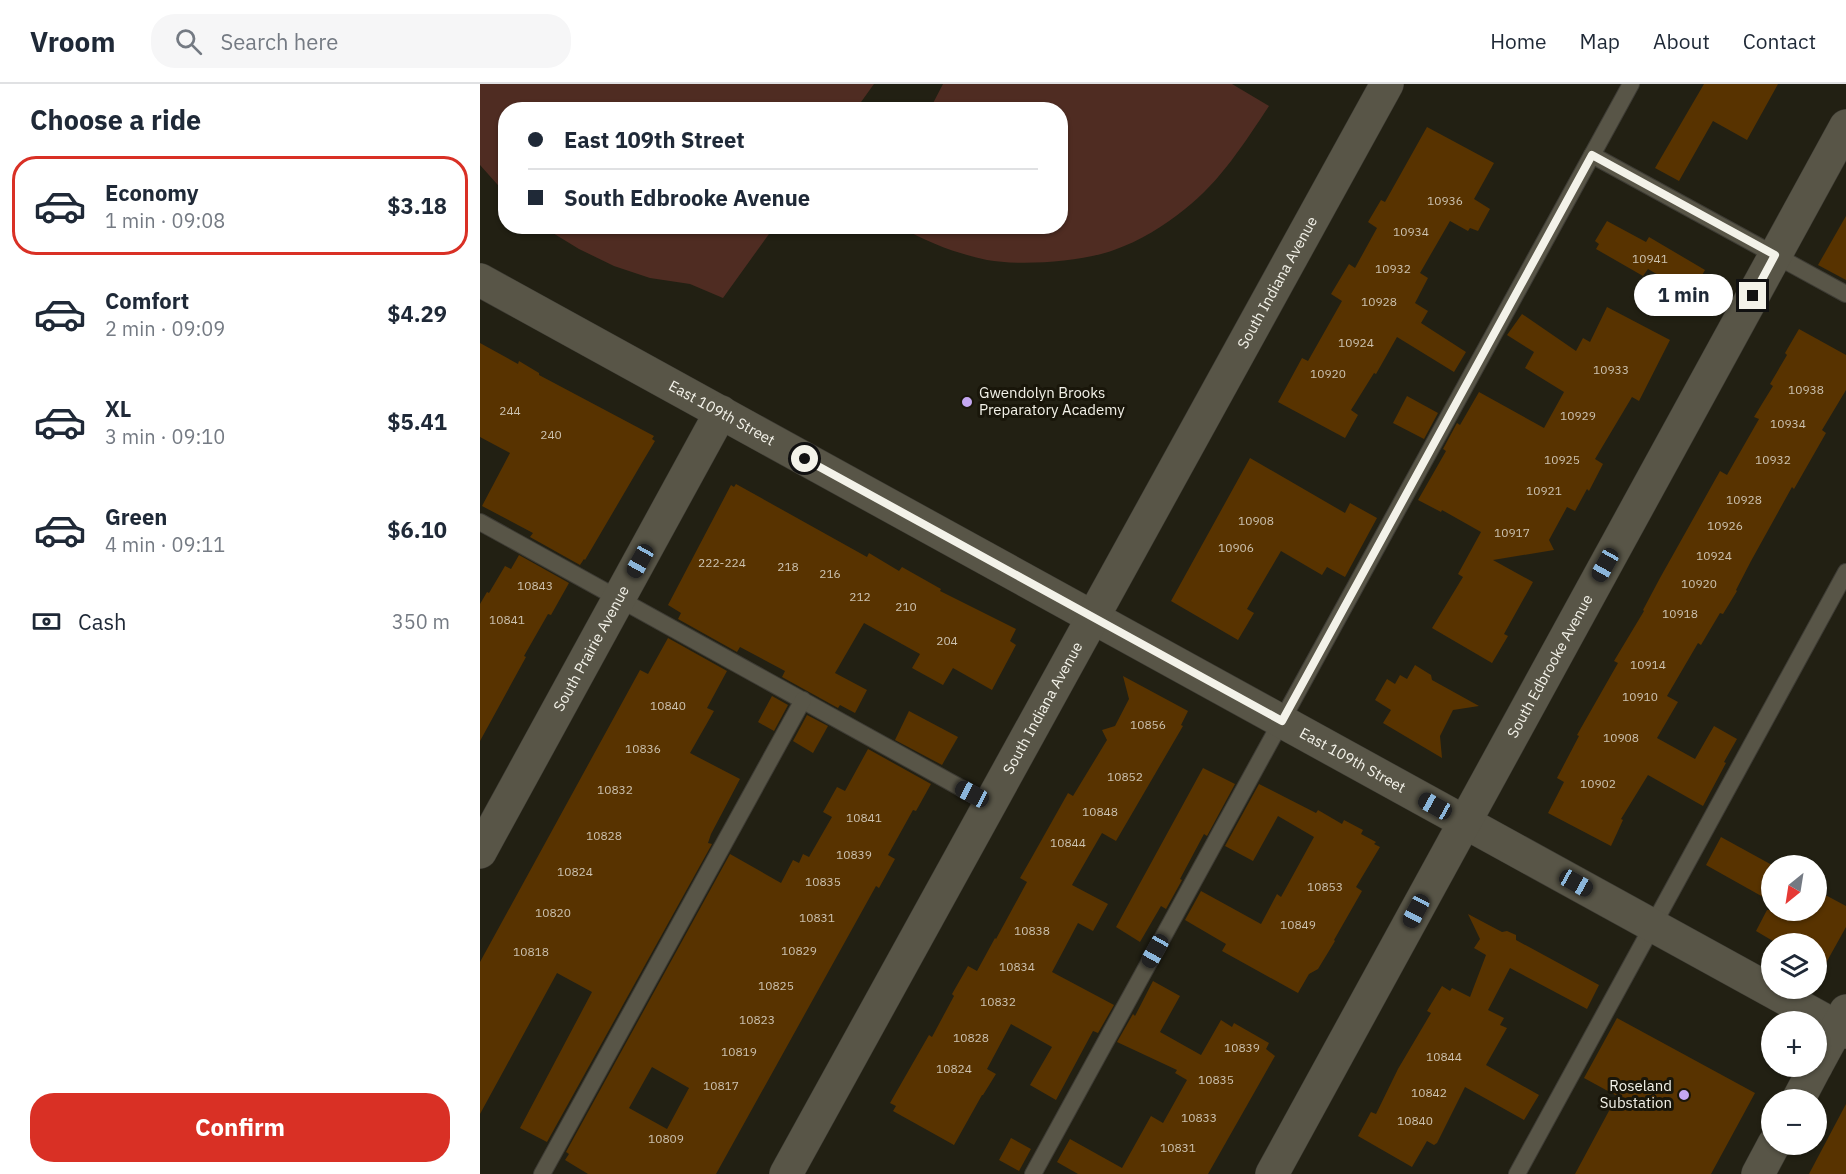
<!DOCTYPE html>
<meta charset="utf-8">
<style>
body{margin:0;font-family:"IBM Plex Sans",sans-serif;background:#f6f6f7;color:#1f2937;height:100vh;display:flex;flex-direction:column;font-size:22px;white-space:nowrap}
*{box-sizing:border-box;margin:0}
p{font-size:20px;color:#747a83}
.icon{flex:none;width:33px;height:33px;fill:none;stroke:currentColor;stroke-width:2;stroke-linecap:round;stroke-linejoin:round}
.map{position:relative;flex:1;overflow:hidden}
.panel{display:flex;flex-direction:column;background:#fff;width:480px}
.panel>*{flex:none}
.banner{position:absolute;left:18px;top:18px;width:570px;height:132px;border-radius:24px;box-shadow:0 2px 4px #0004;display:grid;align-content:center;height:132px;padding:0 30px;background:#fff}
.needle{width:39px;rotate:210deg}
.buttons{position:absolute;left:1281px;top:771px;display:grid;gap:12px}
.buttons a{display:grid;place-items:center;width:66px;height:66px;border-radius:50%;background:#fff;box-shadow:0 2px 4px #0004;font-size:30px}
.end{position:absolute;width:27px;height:27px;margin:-14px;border:8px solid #f3f2e9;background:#111;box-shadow:0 0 0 3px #111}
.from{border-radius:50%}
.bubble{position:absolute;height:42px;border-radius:21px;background:#fff;box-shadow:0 2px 4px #0004;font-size:20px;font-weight:800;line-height:42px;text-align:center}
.car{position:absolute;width:18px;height:36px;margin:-18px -9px;border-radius:8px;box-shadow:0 0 4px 2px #0007;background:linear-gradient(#222 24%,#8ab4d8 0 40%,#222 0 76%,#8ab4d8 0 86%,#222 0)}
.banner b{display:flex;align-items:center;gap:21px;height:57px;font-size:22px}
.banner b+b{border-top:2px solid #e0e1e3}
.banner i{width:15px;height:15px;background:#1f2937}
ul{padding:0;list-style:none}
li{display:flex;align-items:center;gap:18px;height:99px;margin:0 12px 9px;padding:0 18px;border:3px solid transparent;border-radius:24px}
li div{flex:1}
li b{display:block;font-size:22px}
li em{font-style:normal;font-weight:800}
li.selected{border-color:#d93025}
li>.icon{width:54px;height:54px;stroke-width:1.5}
h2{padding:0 30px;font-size:27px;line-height:72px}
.pay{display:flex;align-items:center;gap:15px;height:66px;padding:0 30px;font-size:22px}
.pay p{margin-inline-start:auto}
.button{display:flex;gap:12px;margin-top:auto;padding:12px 30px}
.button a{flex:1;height:69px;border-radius:24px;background:#d93025;color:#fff;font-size:24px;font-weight:800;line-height:69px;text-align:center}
header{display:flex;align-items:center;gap:36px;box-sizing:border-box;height:84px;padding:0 30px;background:#fff;border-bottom:2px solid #e0e1e3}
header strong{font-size:28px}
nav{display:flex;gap:33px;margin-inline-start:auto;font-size:21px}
.search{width:420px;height:54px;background:#f6f6f7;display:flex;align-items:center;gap:15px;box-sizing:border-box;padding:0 21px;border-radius:24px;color:#747a83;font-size:22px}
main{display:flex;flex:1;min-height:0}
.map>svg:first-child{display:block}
.green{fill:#4f2c22}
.building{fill:#583300;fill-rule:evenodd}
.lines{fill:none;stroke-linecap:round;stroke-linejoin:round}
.lane-casing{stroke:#3e3c35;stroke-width:18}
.street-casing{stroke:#3e3c35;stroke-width:34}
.secondary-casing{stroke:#3e3c35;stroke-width:34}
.lane{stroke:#585547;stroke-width:16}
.street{stroke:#585547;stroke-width:33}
.secondary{stroke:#585547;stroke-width:33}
.route{stroke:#f3f2e9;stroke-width:8}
.poi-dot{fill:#c4a7f1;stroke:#19160a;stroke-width:2}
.labels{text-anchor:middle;stroke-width:6;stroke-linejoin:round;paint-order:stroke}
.number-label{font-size:12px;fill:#ccc2af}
.street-label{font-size:15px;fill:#f3f2e9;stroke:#19160a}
.poi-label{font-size:15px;fill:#f3f2e9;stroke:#19160a;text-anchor:start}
</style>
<header>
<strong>Vroom</strong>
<div class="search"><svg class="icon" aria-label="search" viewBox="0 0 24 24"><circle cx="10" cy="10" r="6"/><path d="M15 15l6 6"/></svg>Search here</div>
<nav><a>Home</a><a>Map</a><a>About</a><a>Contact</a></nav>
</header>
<main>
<section class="panel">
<h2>Choose a ride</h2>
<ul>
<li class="selected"><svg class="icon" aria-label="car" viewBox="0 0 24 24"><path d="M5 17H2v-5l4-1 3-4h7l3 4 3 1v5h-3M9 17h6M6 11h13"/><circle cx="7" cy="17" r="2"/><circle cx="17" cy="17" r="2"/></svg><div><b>Economy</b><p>1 min · 09:08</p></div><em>$3.18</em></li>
<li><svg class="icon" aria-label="car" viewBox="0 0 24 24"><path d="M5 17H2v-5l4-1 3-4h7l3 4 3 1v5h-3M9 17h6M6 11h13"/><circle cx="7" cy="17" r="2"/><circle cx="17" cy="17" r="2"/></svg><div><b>Comfort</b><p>2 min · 09:09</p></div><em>$4.29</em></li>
<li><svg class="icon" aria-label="car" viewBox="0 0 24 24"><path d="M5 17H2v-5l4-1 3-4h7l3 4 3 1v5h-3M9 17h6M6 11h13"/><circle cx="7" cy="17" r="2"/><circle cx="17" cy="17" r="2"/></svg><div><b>XL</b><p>3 min · 09:10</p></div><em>$5.41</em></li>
<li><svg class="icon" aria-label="car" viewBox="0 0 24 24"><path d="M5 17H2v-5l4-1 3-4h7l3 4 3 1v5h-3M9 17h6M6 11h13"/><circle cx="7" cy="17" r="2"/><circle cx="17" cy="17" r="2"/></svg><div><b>Green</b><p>4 min · 09:11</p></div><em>$6.10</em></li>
</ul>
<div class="pay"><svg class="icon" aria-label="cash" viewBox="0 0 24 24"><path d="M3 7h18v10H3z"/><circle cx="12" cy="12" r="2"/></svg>Cash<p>350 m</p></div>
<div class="button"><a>Confirm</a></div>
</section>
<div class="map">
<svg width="1366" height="1090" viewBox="0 0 1366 1090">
<rect width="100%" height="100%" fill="#222013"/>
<g class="green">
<polygon points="0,0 394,0 376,25 26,26 25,109 0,81"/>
<path d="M463,0H752L789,22C765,58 740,98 705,125C684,142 660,157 634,166C601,178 541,182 507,176C478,170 446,158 421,143L580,142V26L450,25Z"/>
<polygon points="63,143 294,143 243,214 210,200 170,194 134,182 99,165"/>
</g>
<g class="building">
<polygon points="1224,0 1298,0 1267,56 1233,37 1199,97 1175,84"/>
<polygon points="947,43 1014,79 994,115 1010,125 998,147 990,144 988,147 970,137 940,189 948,194 935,219 948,227 941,239 986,268 974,288 917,253 896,290 894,289 871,326 878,331 865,354 798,318 822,274 828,277 862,217 851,210 869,180 875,184 897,144 888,138 901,116 905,118"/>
<polygon points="1366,132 1366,196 1338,181"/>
<polygon points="1127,137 1166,158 1169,153 1225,186 1211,210 1168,185 1163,192 1116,165 1119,160 1115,157"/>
<polygon points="1127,223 1190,256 1159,317 1152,313 1115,375 1123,380 1109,407 1107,405 1095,427 1087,423 1069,456 1074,466 1013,476 1053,498 1024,550 1028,552 1012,579 952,544 983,493 978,490 1001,448 962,426 961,428 938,416 966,367 963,365 977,339 980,341 999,308 1064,344 1084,308 1045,284 1054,268 1027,251 1042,230 1096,267 1103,254 1110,258"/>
<polygon points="1319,245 1366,271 1366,306 1342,346 1346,349 1314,405 1312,403 1271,477 1256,506 1257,507 1243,530 1240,529 1221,561 1218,559 1187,612 1198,618 1177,654 1215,675 1234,642 1257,655 1244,678 1246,679 1223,722 1168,691 1141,735 1143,736 1131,762 1068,729 1084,698 1077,694 1099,652 1097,651 1138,579 1134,577 1164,527 1163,526 1180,494 1240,387 1247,391 1279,335 1274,333 1293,302 1290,300 1307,271 1305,269"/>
<polygon points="0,259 38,280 39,277 59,289 59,291 174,352 172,355 175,357 163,377 105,476 104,475 100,481 50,453 53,449 2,422 30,369 0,353"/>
<polygon points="927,312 958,329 944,355 913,339"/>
<polygon points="770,374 865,429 870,419 897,434 865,493 847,483 842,491 801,467 767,525 774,529 758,556 691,517"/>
<polygon points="256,400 387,473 389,469 419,487 422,483 461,505 460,507 536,545 530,557 536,561 512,606 473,584 463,601 432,584 440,570 384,539 355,589 387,606 375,629 360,621 358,624 302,593 305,587 260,563 257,568 198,535 201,529 188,521 251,401 254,403"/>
<polygon points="39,471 89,499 71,531 68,530 44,572 46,573 0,657 0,520 7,508 9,509 25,482 31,485"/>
<polygon points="188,554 247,587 227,624 234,627 210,669 260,695 231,750 228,759 232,760 67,1058 40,1044 112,908 77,889 0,1030 0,878 160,586 168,590"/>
<polygon points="935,581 951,591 952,596 999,622 973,626 960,652 962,674 903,639 911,626 895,616 907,595 915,600 920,591 927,595"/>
<polygon points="643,592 708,627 701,641 703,642 636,757 622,749 592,801 628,820 613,847 598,839 572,888 634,921 618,949 613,947 576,1016 550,1001 572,963 531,940 507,985 516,990 503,1011 502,1011 474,1061 413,1027 416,1022 410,1019 449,951 452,953 474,912 472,910 488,882 497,887 515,854 516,855 547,798 540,794 552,773 588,709 593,712 627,656 622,646 635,642 649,615"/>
<polygon points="292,612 308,621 294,647 278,638"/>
<polygon points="429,627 478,653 462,681 415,656"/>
<polygon points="327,631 348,642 333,669 313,657"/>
<path d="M388,665L451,700L436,727L433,726L408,771L415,775L399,804L396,802L236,1090H108L85,1076L89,1070L86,1068L250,770L301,799L313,776L319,779L323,770L329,773L352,733L343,728L357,703L365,707ZM172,983L209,1004L187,1045L149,1024Z"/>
<polygon points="723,684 755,700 727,752 724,750 700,795 702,796 686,825 681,822 660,858 636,843"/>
<polygon points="779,700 836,729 838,726 862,740 864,736 883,746 881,750 896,758 894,760 900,763 876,803 882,807 854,856 855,857 838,885 829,890 818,909 742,867 746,860 705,836 721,807 781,840 797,810 801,813 834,753 798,732 773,777 745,762"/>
<polygon points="1241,753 1292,781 1292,818 1226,781"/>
<polygon points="1336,806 1366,822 1366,843 1336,897 1336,860 1298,860 1276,847 1287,826 1336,826"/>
<polygon points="988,830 1022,848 1027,847 1036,851 1036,856 1119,901 1107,925 1030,884 1008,926 1024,934 1020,941 1027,944 1006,981 1059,1011 1044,1036 985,1003 957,1059 954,1061 947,1057 932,1083 878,1052 891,1028 896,1030 918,985 951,929 947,927 962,902 970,907 972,904 990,913 1006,871 994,864 1000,855"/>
<polygon points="673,897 700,912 680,948 721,971 741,936 752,943 754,939 789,959 786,965 795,972 728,1090 598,1090 577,1078 590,1055 642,1084 671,1032 683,1039 707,996 695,989 697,986 637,958 653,930 655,932"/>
<polygon points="1137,934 1275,1009 1231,1090 1095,1090 1137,1012 1104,994"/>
<polygon points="1366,1020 1366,1090 1329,1090"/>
<polygon points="531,1054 551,1065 539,1087 519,1076"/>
</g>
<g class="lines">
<defs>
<g id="lane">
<polyline points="1112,71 1366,210"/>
<polyline points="0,438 510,720"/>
<polyline points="62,1090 323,616"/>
<polyline points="553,1090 1151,0"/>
<polyline points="1037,1090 1366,488"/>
</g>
<g id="street">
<path id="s1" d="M0,196L1366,948"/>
<path id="s2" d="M0,768L241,328"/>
<path id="s3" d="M306,1090L907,0"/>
<path id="s4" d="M792,1090L1366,42"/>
</g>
<g id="secondary">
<polyline points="1336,982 1366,927"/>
<polyline points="1318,1016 1336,982"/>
<polyline points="1278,1090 1294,1060"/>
</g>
</defs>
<use href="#lane" class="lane-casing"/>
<use href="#street" class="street-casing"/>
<use href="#secondary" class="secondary-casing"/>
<use href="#lane" class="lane"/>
<use href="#street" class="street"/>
<use href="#secondary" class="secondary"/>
</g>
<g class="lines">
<polyline class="route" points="325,375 802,637 1112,71 1295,171 1273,212"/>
</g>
<g class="poi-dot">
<circle cx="487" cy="318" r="6"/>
<circle cx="1204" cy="1011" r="6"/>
</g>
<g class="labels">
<g class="number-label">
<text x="965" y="121">10936</text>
<text x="931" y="152">10934</text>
<text x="1170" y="179">10941</text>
<text x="913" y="189">10932</text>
<text x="899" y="222">10928</text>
<text x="876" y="263">10924</text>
<text x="1131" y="290">10933</text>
<text x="848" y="294">10920</text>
<text x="1326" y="310">10938</text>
<text x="30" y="331">244</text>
<text x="1098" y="336">10929</text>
<text x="1308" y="344">10934</text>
<text x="71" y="355">240</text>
<text x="1082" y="380">10925</text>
<text x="1293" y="380">10932</text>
<text x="1064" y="411">10921</text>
<text x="1264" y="420">10928</text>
<text x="776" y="441">10908</text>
<text x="1245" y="446">10926</text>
<text x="1032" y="453">10917</text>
<text x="756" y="468">10906</text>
<text x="1234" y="476">10924</text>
<text x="242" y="483">222-224</text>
<text x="308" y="487">218</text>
<text x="350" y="494">216</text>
<text x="1219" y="504">10920</text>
<text x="55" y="506">10843</text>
<text x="380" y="517">212</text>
<text x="426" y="527">210</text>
<text x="1200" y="534">10918</text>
<text x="27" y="540">10841</text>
<text x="467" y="561">204</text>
<text x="1168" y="585">10914</text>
<text x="1160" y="617">10910</text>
<text x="188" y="626">10840</text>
<text x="668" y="645">10856</text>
<text x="1141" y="658">10908</text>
<text x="163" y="669">10836</text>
<text x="645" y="697">10852</text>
<text x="1118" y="704">10902</text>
<text x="135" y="710">10832</text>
<text x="620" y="732">10848</text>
<text x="384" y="738">10841</text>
<text x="124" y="756">10828</text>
<text x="588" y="763">10844</text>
<text x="374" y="775">10839</text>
<text x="95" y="792">10824</text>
<text x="343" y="802">10835</text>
<text x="845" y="807">10853</text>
<text x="73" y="833">10820</text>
<text x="337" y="838">10831</text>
<text x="818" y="845">10849</text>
<text x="552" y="851">10838</text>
<text x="319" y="871">10829</text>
<text x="51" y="872">10818</text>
<text x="537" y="887">10834</text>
<text x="296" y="906">10825</text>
<text x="518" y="922">10832</text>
<text x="277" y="940">10823</text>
<text x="491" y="958">10828</text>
<text x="762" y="968">10839</text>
<text x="259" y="972">10819</text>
<text x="964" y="977">10844</text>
<text x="474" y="989">10824</text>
<text x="736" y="1000">10835</text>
<text x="241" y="1006">10817</text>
<text x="949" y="1013">10842</text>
<text x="719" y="1038">10833</text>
<text x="935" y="1041">10840</text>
<text x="186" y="1059">10809</text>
<text x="698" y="1068">10831</text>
</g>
<g class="street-label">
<text dy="5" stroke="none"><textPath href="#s3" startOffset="1018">South Indiana Avenue</textPath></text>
<text dy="5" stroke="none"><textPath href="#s1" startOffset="276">East 109th Street</textPath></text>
<text dy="5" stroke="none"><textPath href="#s2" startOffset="232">South Prairie Avenue</textPath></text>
<text dy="5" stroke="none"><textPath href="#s4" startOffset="579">South Edbrooke Avenue</textPath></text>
<text dy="5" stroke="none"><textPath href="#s3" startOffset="532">South Indiana Avenue</textPath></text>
<text dy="5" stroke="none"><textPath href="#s1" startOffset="996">East 109th Street</textPath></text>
</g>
<g class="poi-label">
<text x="499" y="314">Gwendolyn Brooks<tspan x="499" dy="17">Preparatory Academy</tspan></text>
<text x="1192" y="1007" text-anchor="end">Roseland<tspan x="1192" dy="17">Substation</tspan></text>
</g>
</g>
</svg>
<div class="buttons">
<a><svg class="needle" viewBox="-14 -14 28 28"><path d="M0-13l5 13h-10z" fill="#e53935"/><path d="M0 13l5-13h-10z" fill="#747a83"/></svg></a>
<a><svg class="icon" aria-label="layers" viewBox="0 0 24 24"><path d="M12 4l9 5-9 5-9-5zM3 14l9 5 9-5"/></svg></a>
<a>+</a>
<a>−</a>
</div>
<i class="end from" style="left:325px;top:375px"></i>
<i class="end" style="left:1273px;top:212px"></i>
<div class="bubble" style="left:1154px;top:190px;width:99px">1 min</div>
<i class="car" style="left:160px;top:477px;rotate:209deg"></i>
<i class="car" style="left:1125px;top:481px;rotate:209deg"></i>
<i class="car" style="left:492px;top:710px;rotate:298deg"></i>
<i class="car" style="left:955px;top:722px;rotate:299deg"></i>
<i class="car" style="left:1096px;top:799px;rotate:119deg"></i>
<i class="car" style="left:936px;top:827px;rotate:208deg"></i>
<i class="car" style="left:675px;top:867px;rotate:209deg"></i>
<div class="banner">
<b><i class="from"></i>East 109th Street</b>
<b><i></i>South Edbrooke Avenue</b>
</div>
</div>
</main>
